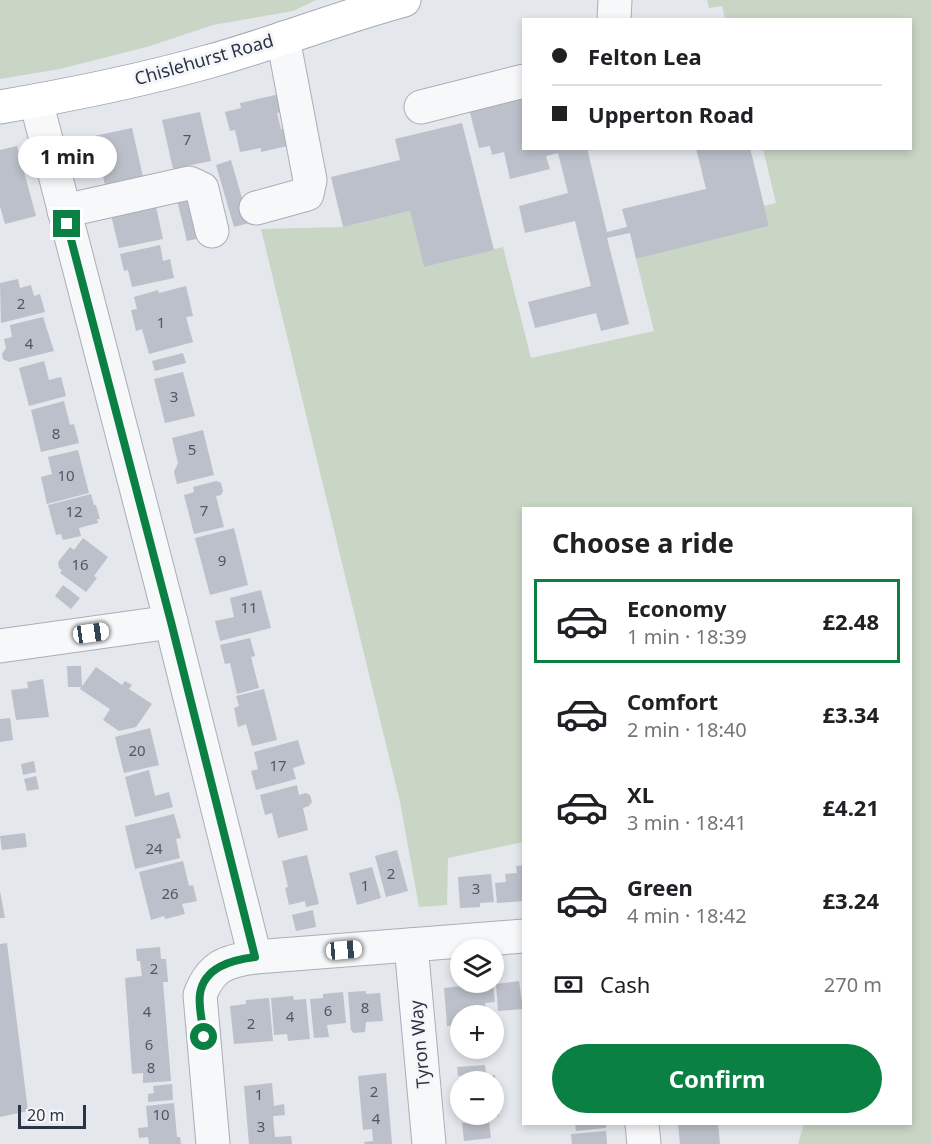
<!DOCTYPE html>
<meta charset="utf-8">
<style>
body{margin:0;font-family:"Noto Sans",sans-serif;background:#f6f6f6;color:#202124;height:100vh;display:flex;flex-direction:column;font-size:22px;white-space:nowrap}
*{box-sizing:border-box;margin:0}
p{font-size:20px;color:#757577}
.icon{flex:none;width:33px;height:33px;fill:none;stroke:currentColor;stroke-width:2;stroke-linecap:round;stroke-linejoin:round}
.map{position:relative;flex:1;overflow:hidden}
.sheet{position:absolute;left:522px;top:507px;width:390px;height:618px;display:flex;flex-direction:column;background:#fff;border-radius:0px;box-shadow:0 3px 9px #0003}
.sheet>*{flex:none}
.top-card{position:absolute;left:522px;top:18px;width:390px;height:132px;border-radius:0px;box-shadow:0 3px 9px #0003;display:grid;align-content:center;height:132px;padding:0 30px;background:#fff}
.fabs{position:absolute;left:450px;top:939px;display:grid;gap:12px}
.fabs a{display:grid;place-items:center;width:54px;height:54px;border-radius:50%;background:#fff;box-shadow:0 3px 9px #0003;font-size:30px}
.scale{position:absolute;left:18px;bottom:15px;width:68px;box-sizing:border-box;padding-left:6px;border:3px solid #2b3445;border-top:0;font-size:16px;line-height:21px;white-space:nowrap;color:#2b3445;-webkit-text-stroke:4px #f4f6f9;paint-order:stroke}
.end{position:absolute;width:27px;height:27px;margin:-14px;border:8px solid #0b8043;background:#fff;box-shadow:0 0 0 3px #fff}
.from{border-radius:50%}
.bubble{position:absolute;height:42px;border-radius:21px;background:#fff;box-shadow:0 3px 9px #0003;font-size:20px;font-weight:700;line-height:42px;text-align:center}
.car{position:absolute;width:18px;height:36px;margin:-18px -9px;border-radius:8px;box-shadow:0 0 4px 2px #0007;background:linear-gradient(#fff 24%,#345 0 40%,#fff 0 76%,#345 0 86%,#fff 0)}
.top-card b{display:flex;align-items:center;gap:21px;height:57px;font-size:22px}
.top-card b+b{border-top:2px solid #e0e0e0}
.top-card i{width:15px;height:15px;background:#202124}
ul{padding:0;list-style:none}
li{display:flex;align-items:center;gap:18px;height:84px;margin:0 12px 9px;padding:0 18px;border:3px solid transparent;border-radius:0px}
li div{flex:1}
li b{display:block;font-size:22px}
li em{font-style:normal;font-weight:700}
li.current{border-color:#0b8043}
li>.icon{width:54px;height:54px;stroke-width:1.5}
h2{padding:0 30px;font-size:27px;line-height:72px}
.pay{display:flex;align-items:center;gap:15px;height:66px;padding:0 30px;font-size:22px}
.pay p{margin-inline-start:auto}
.cta{display:flex;gap:12px;margin-top:auto;padding:12px 30px}
.cta a{flex:1;height:69px;border-radius:36px;background:#0b8043;color:#fff;font-size:24px;font-weight:700;line-height:69px;text-align:center}
.map>svg:first-child{display:block}
.green{fill:#c9d6c5}
.building{fill:#bbc0ca}
.lines{fill:none;stroke-linecap:round;stroke-linejoin:round}
.minor-casing{stroke:#a9aeb7;stroke-width:35}
.major-casing{stroke:#a3abb8;stroke-width:35}
.minor{stroke:#f7f8fa;stroke-width:33}
.major{stroke:#fff;stroke-width:33}
.route{stroke:#0b8043;stroke-width:8}
.labels{text-anchor:middle;stroke-width:6;stroke-linejoin:round;paint-order:stroke}
.number-label{font-size:15px;fill:#4f5766}
.street-label{font-size:18px;fill:#2b3445;stroke:#f4f6f9}
</style>
<div class="map">
<svg width="931" height="1144" viewBox="0 0 931 1144">
<rect width="100%" height="100%" fill="#e4e7ec"/>
<g class="green">
<polygon points="0,0 316,0 293,11 213,25 150,46 60,69 0,79"/>
<polygon points="707,0 931,0 931,1144 798,1144 804,1124 910,1124 910,508 524,508 523,842 448,858 447,905 419,907 400,802 261,229 343,227 410,211 424,267 503,247 531,358 654,331 636,259 769,226 764,206 776,203 763,149 910,148 910,20 725,19 722,6 709,8"/>
</g>
<g class="building">
<polygon points="524,91 524,148 587,148 607,232 627,227 622,209 706,189 696,148 750,148 769,226 636,259 630,233 607,238 629,324 601,331 596,313 535,328 528,302 591,286 575,221 525,233 519,206 568,193 558,153 546,156 550,169 510,179 504,152 492,155 490,146 479,148 468,105"/>
<polygon points="280,94 283,111 277,113 281,129 289,128 292,145 261,152 261,148 240,152 235,130 230,131 225,112 241,108 240,103"/>
<polygon points="200,112 211,161 173,169 162,120"/>
<polygon points="462,123 494,250 424,267 410,211 343,227 331,177 400,160 395,139"/>
<polygon points="132,128 143,177 105,185 94,136"/>
<polygon points="17,146 36,216 5,224 0,206 0,150"/>
<polygon points="231,160 249,223 234,227 216,165"/>
<polygon points="194,195 205,237 187,241 177,200"/>
<polygon points="154,197 163,239 119,248 109,207"/>
<polygon points="160,245 163,261 170,259 174,278 132,287 128,270 124,271 120,254"/>
<polygon points="18,279 20,288 31,285 34,296 40,294 45,312 1,323 0,283"/>
<polygon points="186,286 193,316 186,317 193,342 149,354 142,329 136,331 131,310 137,309 134,297 158,290 159,293"/>
<polygon points="43,317 54,351 9,362 3,359 2,354 6,348 4,339 12,337 10,325"/>
<polygon points="183,353 186,363 155,371 152,361"/>
<polygon points="44,361 49,380 61,377 66,396 29,406 19,368"/>
<polygon points="183,372 195,416 165,423 154,379"/>
<polygon points="64,401 70,425 74,424 79,443 41,452 31,410"/>
<polygon points="203,430 214,475 177,484 174,472 178,463 172,438"/>
<polygon points="78,450 89,493 47,504 41,477 52,474 48,457"/>
<polygon points="216,481 221,483 223,491 221,495 216,496 224,527 194,534 184,495 194,492 193,487"/>
<polygon points="91,494 94,505 96,505 100,519 97,519 98,523 79,528 81,536 63,540 61,534 56,535 48,505"/>
<polygon points="234,528 248,585 210,595 195,538"/>
<polygon points="83,538 108,557 94,576 97,578 86,592 60,573 62,570 59,568 58,562 70,547 74,550"/>
<polygon points="63,585 80,598 71,609 55,596"/>
<polygon points="261,590 271,628 220,641 215,621 234,617 230,598"/>
<polygon points="250,638 255,656 251,657 259,688 237,694 230,663 225,664 220,645"/>
<polygon points="67,666 81,666 82,687 68,687"/>
<polygon points="96,667 122,685 125,681 132,685 129,689 152,704 136,727 119,731 103,720 110,709 80,689"/>
<polygon points="43,679 49,717 16,720 11,690 28,688 27,682"/>
<polygon points="264,689 277,740 252,746 246,724 238,727 234,708 239,706 236,696"/>
<polygon points="10,718 13,740 0,742 0,719"/>
<polygon points="150,728 159,765 124,773 115,737"/>
<polygon points="298,740 305,764 293,768 296,779 256,790 251,771 258,769 254,752"/>
<polygon points="34,761 36,772 23,775 21,764"/>
<polygon points="149,770 155,796 169,792 173,807 135,817 125,777"/>
<polygon points="36,776 39,789 27,791 24,779"/>
<polygon points="297,785 299,795 306,793 310,795 312,802 309,806 303,808 308,830 278,838 272,813 265,815 260,795"/>
<polygon points="174,814 181,838 176,839 180,858 135,869 125,826"/>
<polygon points="25,833 27,847 2,850 0,836"/>
<polygon points="397,850 408,891 386,897 375,856"/>
<polygon points="307,855 319,904 306,907 305,901 289,905 285,888 288,887 282,861"/>
<polygon points="183,861 189,886 193,885 197,901 182,904 185,914 165,919 164,916 151,920 139,872"/>
<polygon points="524,865 524,901 497,903 495,883 506,882 505,874 517,873 516,866"/>
<polygon points="372,867 381,898 357,905 349,873"/>
<polygon points="491,874 494,902 480,903 480,907 460,908 458,877"/>
<polygon points="0,891 5,918 0,918"/>
<polygon points="313,910 316,927 296,931 292,915"/>
<polygon points="7,943 28,1111 0,1117 0,944"/>
<polygon points="160,947 161,959 166,959 168,982 163,982 171,1081 143,1083 143,1073 132,1074 125,978 142,976 140,961 137,961 136,949"/>
<polygon points="519,981 523,1009 498,1011 496,984"/>
<polygon points="483,982 483,985 493,984 495,1002 485,1003 486,1012 474,1013 475,1016 460,1016 460,1025 447,1026 444,988 463,986 462,983"/>
<polygon points="366,991 366,994 380,993 383,1021 366,1022 365,1032 354,1033 351,1030 348,992"/>
<polygon points="343,992 346,1023 327,1025 329,1037 314,1038 310,999 323,998 323,994"/>
<polygon points="293,996 294,1000 306,999 310,1039 288,1041 287,1034 274,1035 271,998"/>
<polygon points="269,998 273,1041 234,1044 230,1006 246,1004 246,1000"/>
<polygon points="485,1065 486,1073 458,1076 457,1067"/>
<polygon points="386,1073 392,1144 365,1144 364,1142 373,1141 372,1129 363,1130 358,1076"/>
<polygon points="495,1075 499,1116 461,1120 461,1114 494,1114 494,1082 460,1082 460,1093 459,1093 457,1079"/>
<polygon points="272,1083 274,1106 284,1104 285,1115 273,1116 275,1137 291,1136 292,1144 249,1144 244,1086"/>
<polygon points="172,1084 173,1100 148,1102 148,1094 154,1093 153,1086"/>
<polygon points="174,1103 177,1137 180,1137 181,1144 149,1144 148,1137 139,1138 138,1128 148,1127 146,1106"/>
<polygon points="489,1121 491,1138 464,1141 462,1123"/>
<polygon points="575,1124 606,1124 606,1128 576,1131"/>
<polygon points="678,1124 718,1124 720,1144 680,1144"/>
<polygon points="606,1131 607,1144 572,1144 571,1134"/>
</g>
<g class="lines">
<defs>
<g id="minor">
<polyline points="614,20 615,0"/>
<polyline points="36,101 171,622 255,957"/>
<polyline points="421,107 524,81"/>
<polyline points="256,208 307,194 310,180 283,38"/>
<polyline points="64,211 189,183 202,189 212,231"/>
<polyline points="0,646 171,622"/>
<polyline points="411,945 429,1144"/>
<polyline points="642,1124 644,1144"/>
<path d="M213,1144L200,995C211,966 226,961 255,957L524,936"/>
</g>
<path id="major" d="M0,107C70,95 139,81 207,62C273,44 337,18 404,0"/>
</defs>
<use href="#minor" class="minor-casing"/>
<use href="#major" class="major-casing"/>
<use href="#minor" class="minor"/>
<use href="#major" class="major"/>
</g>
<g class="lines">
<path class="route" d="M67,224L171,622L255,957C232,960 204,967 200,994C198,1007 203,1024 204,1037"/>
</g>
<g class="labels">
<g class="number-label">
<text x="187" y="145">7</text>
<text x="21" y="309">2</text>
<text x="161" y="328">1</text>
<text x="29" y="349">4</text>
<text x="174" y="402">3</text>
<text x="56" y="439">8</text>
<text x="192" y="455">5</text>
<text x="66" y="481">10</text>
<text x="204" y="516">7</text>
<text x="74" y="517">12</text>
<text x="222" y="566">9</text>
<text x="80" y="570">16</text>
<text x="249" y="613">11</text>
<text x="137" y="756">20</text>
<text x="278" y="771">17</text>
<text x="154" y="854">24</text>
<text x="391" y="879">2</text>
<text x="365" y="891">1</text>
<text x="476" y="894">3</text>
<text x="170" y="899">26</text>
<text x="154" y="974">2</text>
<text x="365" y="1013">8</text>
<text x="328" y="1016">6</text>
<text x="147" y="1017">4</text>
<text x="290" y="1022">4</text>
<text x="251" y="1029">2</text>
<text x="149" y="1050">6</text>
<text x="151" y="1073">8</text>
<text x="374" y="1097">2</text>
<text x="259" y="1100">1</text>
<text x="161" y="1120">10</text>
<text x="376" y="1124">4</text>
<text x="261" y="1132">3</text>
</g>
<g class="street-label">
<text transform="translate(204 60) rotate(-16)" y="6">Chislehurst Road</text>
<text transform="translate(420 1044) rotate(-95)" y="6">Tyron Way</text>
</g>
</g>
</svg>
<div class="fabs">
<a><svg class="icon" aria-label="layers" viewBox="0 0 24 24"><path d="M12 4l9 5-9 5-9-5zM3 14l9 5 9-5"/></svg></a>
<a>+</a>
<a>−</a>
</div>
<div class="scale">20 m</div>
<i class="end from" style="left:204px;top:1037px"></i>
<i class="end" style="left:67px;top:224px"></i>
<div class="bubble" style="left:18px;top:136px;width:99px">1 min</div>
<i class="car" style="left:91px;top:633px;rotate:82deg"></i>
<i class="car" style="left:344px;top:950px;rotate:85deg"></i>
<div class="top-card">
<b><i class="from"></i>Felton Lea</b>
<b><i></i>Upperton Road</b>
</div>
<section class="sheet">
<h2>Choose a ride</h2>
<ul>
<li class="current"><svg class="icon" aria-label="car" viewBox="0 0 24 24"><path d="M5 17H2v-5l4-1 3-4h7l3 4 3 1v5h-3M9 17h6M6 11h13"/><circle cx="7" cy="17" r="2"/><circle cx="17" cy="17" r="2"/></svg><div><b>Economy</b><p>1 min · 18:39</p></div><em>£2.48</em></li>
<li><svg class="icon" aria-label="car" viewBox="0 0 24 24"><path d="M5 17H2v-5l4-1 3-4h7l3 4 3 1v5h-3M9 17h6M6 11h13"/><circle cx="7" cy="17" r="2"/><circle cx="17" cy="17" r="2"/></svg><div><b>Comfort</b><p>2 min · 18:40</p></div><em>£3.34</em></li>
<li><svg class="icon" aria-label="car" viewBox="0 0 24 24"><path d="M5 17H2v-5l4-1 3-4h7l3 4 3 1v5h-3M9 17h6M6 11h13"/><circle cx="7" cy="17" r="2"/><circle cx="17" cy="17" r="2"/></svg><div><b>XL</b><p>3 min · 18:41</p></div><em>£4.21</em></li>
<li><svg class="icon" aria-label="car" viewBox="0 0 24 24"><path d="M5 17H2v-5l4-1 3-4h7l3 4 3 1v5h-3M9 17h6M6 11h13"/><circle cx="7" cy="17" r="2"/><circle cx="17" cy="17" r="2"/></svg><div><b>Green</b><p>4 min · 18:42</p></div><em>£3.24</em></li>
</ul>
<div class="pay"><svg class="icon" aria-label="cash" viewBox="0 0 24 24"><path d="M3 7h18v10H3z"/><circle cx="12" cy="12" r="2"/></svg>Cash<p>270 m</p></div>
<div class="cta"><a>Confirm</a></div>
</section>
</div>
